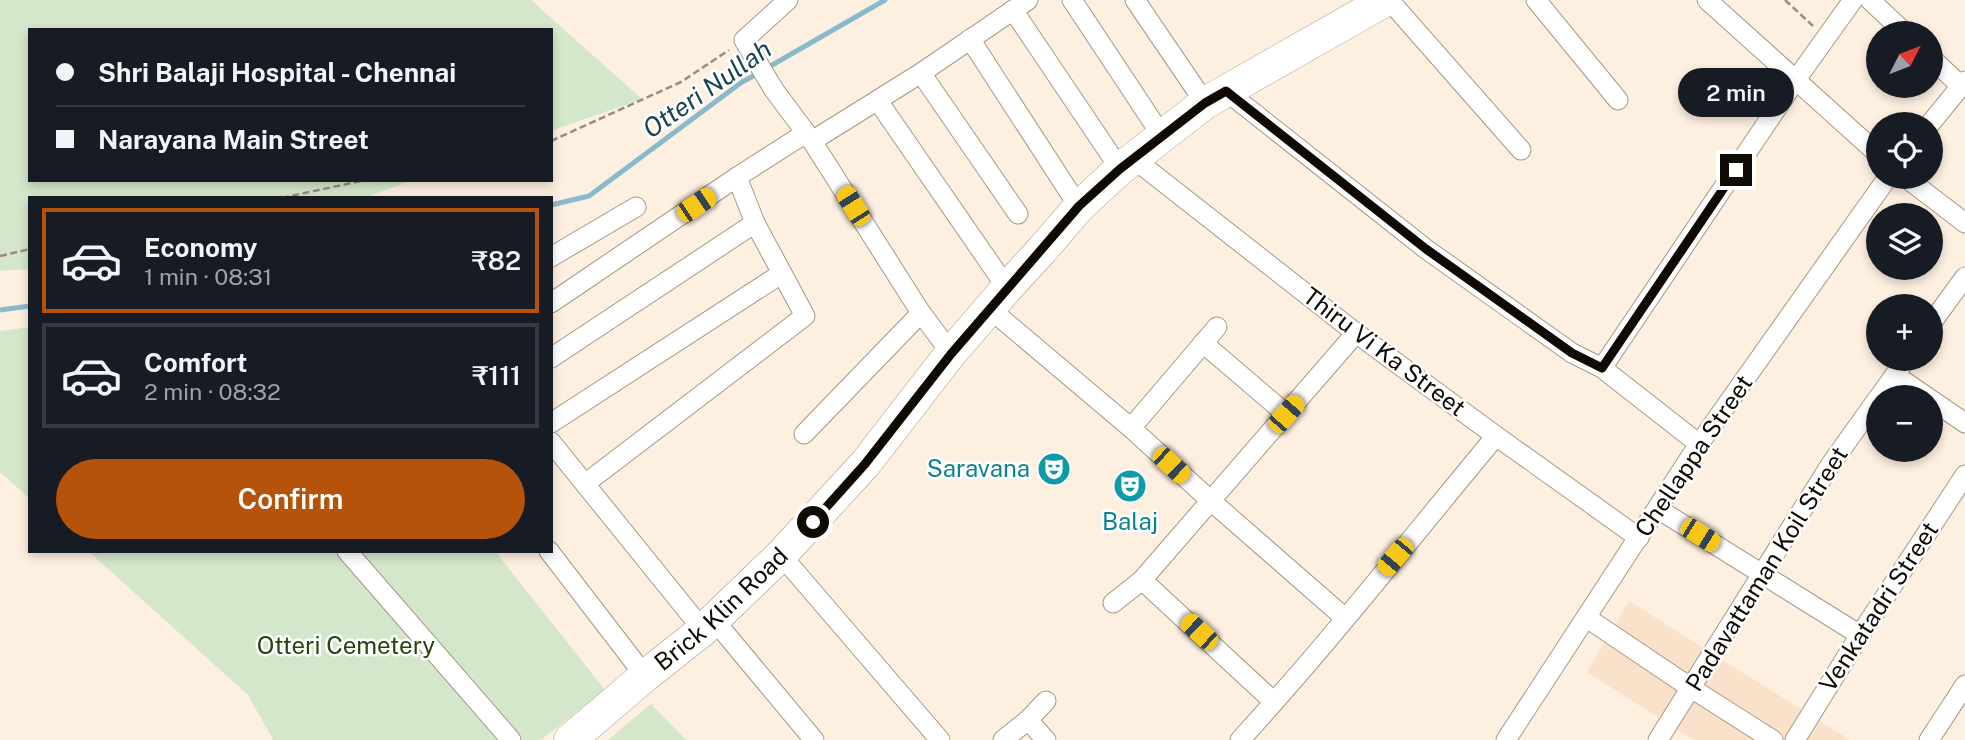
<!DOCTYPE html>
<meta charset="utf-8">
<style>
body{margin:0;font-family:"Public Sans",sans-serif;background:#20242c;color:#f1f3f6;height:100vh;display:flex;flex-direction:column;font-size:26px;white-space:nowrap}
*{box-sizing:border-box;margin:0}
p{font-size:23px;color:#9ea1a6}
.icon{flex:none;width:38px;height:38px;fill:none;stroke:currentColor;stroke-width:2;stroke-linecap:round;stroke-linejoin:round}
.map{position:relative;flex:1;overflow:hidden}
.details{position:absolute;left:28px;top:196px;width:525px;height:357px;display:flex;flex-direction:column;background:#171b24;border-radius:0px;box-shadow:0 4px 10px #0003}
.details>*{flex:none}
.guide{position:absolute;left:28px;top:28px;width:525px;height:154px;border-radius:0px;box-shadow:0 4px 10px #0003;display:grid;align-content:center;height:154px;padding:0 28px;background:#171b24}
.needle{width:46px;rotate:48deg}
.fabs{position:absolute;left:1866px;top:21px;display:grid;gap:14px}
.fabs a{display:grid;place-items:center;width:77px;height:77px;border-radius:50%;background:#171b24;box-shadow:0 4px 10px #0003;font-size:35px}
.end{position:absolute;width:32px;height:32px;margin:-16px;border:9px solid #100a05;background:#fff;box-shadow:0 0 0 4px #fff}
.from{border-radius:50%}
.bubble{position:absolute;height:49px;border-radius:24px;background:#171b24;box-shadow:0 4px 10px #0003;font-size:23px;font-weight:600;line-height:49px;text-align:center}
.car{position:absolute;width:21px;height:42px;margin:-21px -10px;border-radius:9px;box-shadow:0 0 5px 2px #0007;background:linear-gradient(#f5c518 24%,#345 0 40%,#f5c518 0 76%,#345 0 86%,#f5c518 0)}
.guide b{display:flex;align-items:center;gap:24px;height:66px;font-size:26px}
.guide b+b{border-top:2px solid #363941}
.guide i{width:18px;height:18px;background:#f1f3f6}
ul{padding:12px 0 0;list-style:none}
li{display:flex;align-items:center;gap:21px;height:105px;margin:0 14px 10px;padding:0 14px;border:4px solid #363941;border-radius:0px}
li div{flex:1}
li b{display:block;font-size:26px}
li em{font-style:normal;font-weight:600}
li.selected{border-color:#b45309}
li>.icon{width:63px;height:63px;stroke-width:1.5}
.button{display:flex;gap:14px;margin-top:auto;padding:14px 28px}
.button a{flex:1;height:80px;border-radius:42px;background:#b45309;color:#fff;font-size:28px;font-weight:600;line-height:80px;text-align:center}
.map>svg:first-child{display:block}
.built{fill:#f9e2c9}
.green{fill:#d5e7cb}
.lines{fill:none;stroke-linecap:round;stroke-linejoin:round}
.stream{stroke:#89bacc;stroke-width:5}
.street-casing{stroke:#a79785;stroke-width:21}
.primary-casing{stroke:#a79785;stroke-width:33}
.path{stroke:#968c81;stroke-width:2.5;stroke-dasharray:7 3.5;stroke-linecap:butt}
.street{stroke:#fff;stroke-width:19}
.primary{stroke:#fff;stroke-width:32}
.route{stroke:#100a05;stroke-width:9}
.labels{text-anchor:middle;stroke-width:5;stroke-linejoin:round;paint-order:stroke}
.street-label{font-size:24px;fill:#100a05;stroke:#fff}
.culture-label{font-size:24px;fill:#0d838f;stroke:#fff;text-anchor:end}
.park-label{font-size:24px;fill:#24440e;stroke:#fff}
.water-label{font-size:26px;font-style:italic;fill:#194452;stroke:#fff}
</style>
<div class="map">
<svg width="1965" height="740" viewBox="0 0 1965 740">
<rect width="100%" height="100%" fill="#fef0e1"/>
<polygon class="built" points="1629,601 1850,740 1693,740 1587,672"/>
<g class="green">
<polygon points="0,0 531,0 642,99 551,131 551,30 30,30 30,180 413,180 364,198 30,198 30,269 0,271"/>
<polygon points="30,327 30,499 0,472 0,331"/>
<polygon points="88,551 495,551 605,690 541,740 273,740 248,695"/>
<polygon points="651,704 686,740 608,740"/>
</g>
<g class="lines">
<g class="stream">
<polyline points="767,68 885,0"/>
<polyline points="551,205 589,196 742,82 759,73"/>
<polyline points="0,310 30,306"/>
</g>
<defs>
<g id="street">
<polyline points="788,0 744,40 774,90 812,141 921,313 951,353"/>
<polyline points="1072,0 1162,136"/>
<polyline points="1135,0 1205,103"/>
<polyline points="1389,0 1521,150"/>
<polyline points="1536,0 1618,100"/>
<polyline points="1707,0 1878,154"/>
<polyline points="1870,0 1905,33"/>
<polyline points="1013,10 1120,169"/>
<polyline points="970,39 1079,207"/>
<polyline points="1930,57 1961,86"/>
<polyline points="921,73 1018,214"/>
<polyline points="1226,91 1426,249 1572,353 1602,368 1699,444"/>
<polyline points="878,101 1007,288"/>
<polyline points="1930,124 1965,81"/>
<polyline points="812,141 921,73 1028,0"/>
<polyline points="1134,159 1356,333 1496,436 1639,538"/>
<polyline points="1905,177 1965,223"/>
<polyline points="551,257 636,207"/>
<polyline points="551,303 737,177 806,133"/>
<polyline points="990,309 1131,428 1211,501 1345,618"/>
<polyline points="1930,325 1965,277"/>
<polyline points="1203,343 1286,414"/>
<polyline points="551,358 755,223"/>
<polyline points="1602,368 1795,81 1853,0"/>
<polyline points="1895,375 1927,397"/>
<polyline points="1879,397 1906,359"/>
<polyline points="1930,399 1965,423"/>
<polyline points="551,423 781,274"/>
<polyline points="1131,428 1217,327"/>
<polyline points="804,434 921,313"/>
<polyline points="551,442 703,630"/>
<polyline points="586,483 805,316 755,223 737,177"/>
<polyline points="1658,509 1860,635"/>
<polyline points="347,551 511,740"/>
<polyline points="549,551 645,676"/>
<polyline points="781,555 940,740"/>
<polyline points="1142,580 1274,702"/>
<polyline points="1113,603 1142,580 1356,333"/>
<polyline points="1587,618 1691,688 1773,740"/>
<polyline points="714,620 814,740"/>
<polyline points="1028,720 1046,740"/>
<polyline points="1003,740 1028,720 1046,701"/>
<path d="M1240,740C1329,643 1411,538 1496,436"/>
<polyline points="1506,740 1699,444 1888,177"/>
<polyline points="1658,740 1831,464 1878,398"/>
<polyline points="1795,740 1860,635 1965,475"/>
<polyline points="1929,740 1965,685"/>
</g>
<g id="primary">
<path id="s1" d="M570,740L645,676L703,630L781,555L865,464L951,353L1007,288L1042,250L1079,207L1120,169L1205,103L1386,0"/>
</g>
</defs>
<use href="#street" class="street-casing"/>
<use href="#primary" class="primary-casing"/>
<g class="path">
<polyline points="1785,0 1813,26"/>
<polyline points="551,141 681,82 729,50"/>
<polyline points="282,198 365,180"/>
<polyline points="0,256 30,249"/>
</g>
<use href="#street" class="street"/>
<use href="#primary" class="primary"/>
</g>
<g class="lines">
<polyline class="route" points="813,522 865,464 951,354 1079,206 1120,169 1205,103 1226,91 1426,249 1572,353 1602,368 1736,170"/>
</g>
<defs>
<symbol id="theatre-disc" viewBox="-11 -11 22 22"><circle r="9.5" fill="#0f9aa8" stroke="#fff"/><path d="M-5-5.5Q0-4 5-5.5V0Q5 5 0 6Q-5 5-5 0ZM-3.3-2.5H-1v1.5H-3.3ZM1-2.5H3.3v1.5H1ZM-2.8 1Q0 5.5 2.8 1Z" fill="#fff"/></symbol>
</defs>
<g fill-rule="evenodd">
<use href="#theatre-disc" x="1035" y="450" width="38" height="38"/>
<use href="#theatre-disc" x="1111" y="467" width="38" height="38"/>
</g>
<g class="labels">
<g class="street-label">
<text transform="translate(1384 352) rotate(37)" y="8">Thiru Vi Ka Street</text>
<text transform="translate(1694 456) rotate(-56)" y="8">Chellappa Street</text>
<text transform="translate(1767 569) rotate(-58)" y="8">Padavattaman Koil Street</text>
<text transform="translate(1879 607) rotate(-57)" y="8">Venkatadri Street</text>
<text dy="8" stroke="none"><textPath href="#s1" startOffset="200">Brick Klin Road</textPath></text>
</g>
<g class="culture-label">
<text x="1030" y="477">Saravana</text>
<text x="1130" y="530" text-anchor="middle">Balaj</text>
</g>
<g class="park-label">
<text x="346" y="654">Otteri Cemetery</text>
</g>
<g class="water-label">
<text transform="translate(707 89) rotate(-35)" y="9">Otteri Nullah</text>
</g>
</g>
</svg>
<div class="fabs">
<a><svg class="needle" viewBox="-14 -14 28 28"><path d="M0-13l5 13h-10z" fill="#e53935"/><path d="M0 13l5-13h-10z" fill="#9ea1a6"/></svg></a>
<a><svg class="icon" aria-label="locate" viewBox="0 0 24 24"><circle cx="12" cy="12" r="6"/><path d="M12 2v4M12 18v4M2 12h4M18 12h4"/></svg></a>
<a><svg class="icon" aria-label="layers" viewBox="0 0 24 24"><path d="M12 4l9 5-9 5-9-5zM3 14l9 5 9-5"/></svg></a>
<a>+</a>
<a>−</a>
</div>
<i class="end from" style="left:813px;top:522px"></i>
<i class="end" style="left:1736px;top:170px"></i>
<div class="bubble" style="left:1678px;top:68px;width:116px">2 min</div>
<i class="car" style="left:696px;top:205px;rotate:56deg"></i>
<i class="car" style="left:853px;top:206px;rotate:328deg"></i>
<i class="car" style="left:1286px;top:414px;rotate:41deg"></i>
<i class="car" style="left:1171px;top:465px;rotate:133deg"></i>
<i class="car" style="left:1700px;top:535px;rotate:122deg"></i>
<i class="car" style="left:1395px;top:557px;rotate:220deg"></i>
<i class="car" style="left:1199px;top:632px;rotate:313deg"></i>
<div class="guide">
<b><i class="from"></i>Shri Balaji Hospital - Chennai</b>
<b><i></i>Narayana Main Street</b>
</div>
<section class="details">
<ul>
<li class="selected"><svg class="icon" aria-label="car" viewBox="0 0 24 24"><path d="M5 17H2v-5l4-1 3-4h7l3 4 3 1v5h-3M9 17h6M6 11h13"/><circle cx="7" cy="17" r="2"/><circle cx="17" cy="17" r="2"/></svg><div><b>Economy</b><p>1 min · 08:31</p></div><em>₹82</em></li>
<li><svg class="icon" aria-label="car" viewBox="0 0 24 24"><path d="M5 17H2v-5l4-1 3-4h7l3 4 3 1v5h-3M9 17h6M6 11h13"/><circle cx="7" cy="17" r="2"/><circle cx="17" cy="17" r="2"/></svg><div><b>Comfort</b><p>2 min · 08:32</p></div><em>₹111</em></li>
</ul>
<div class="button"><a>Confirm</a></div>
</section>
</div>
